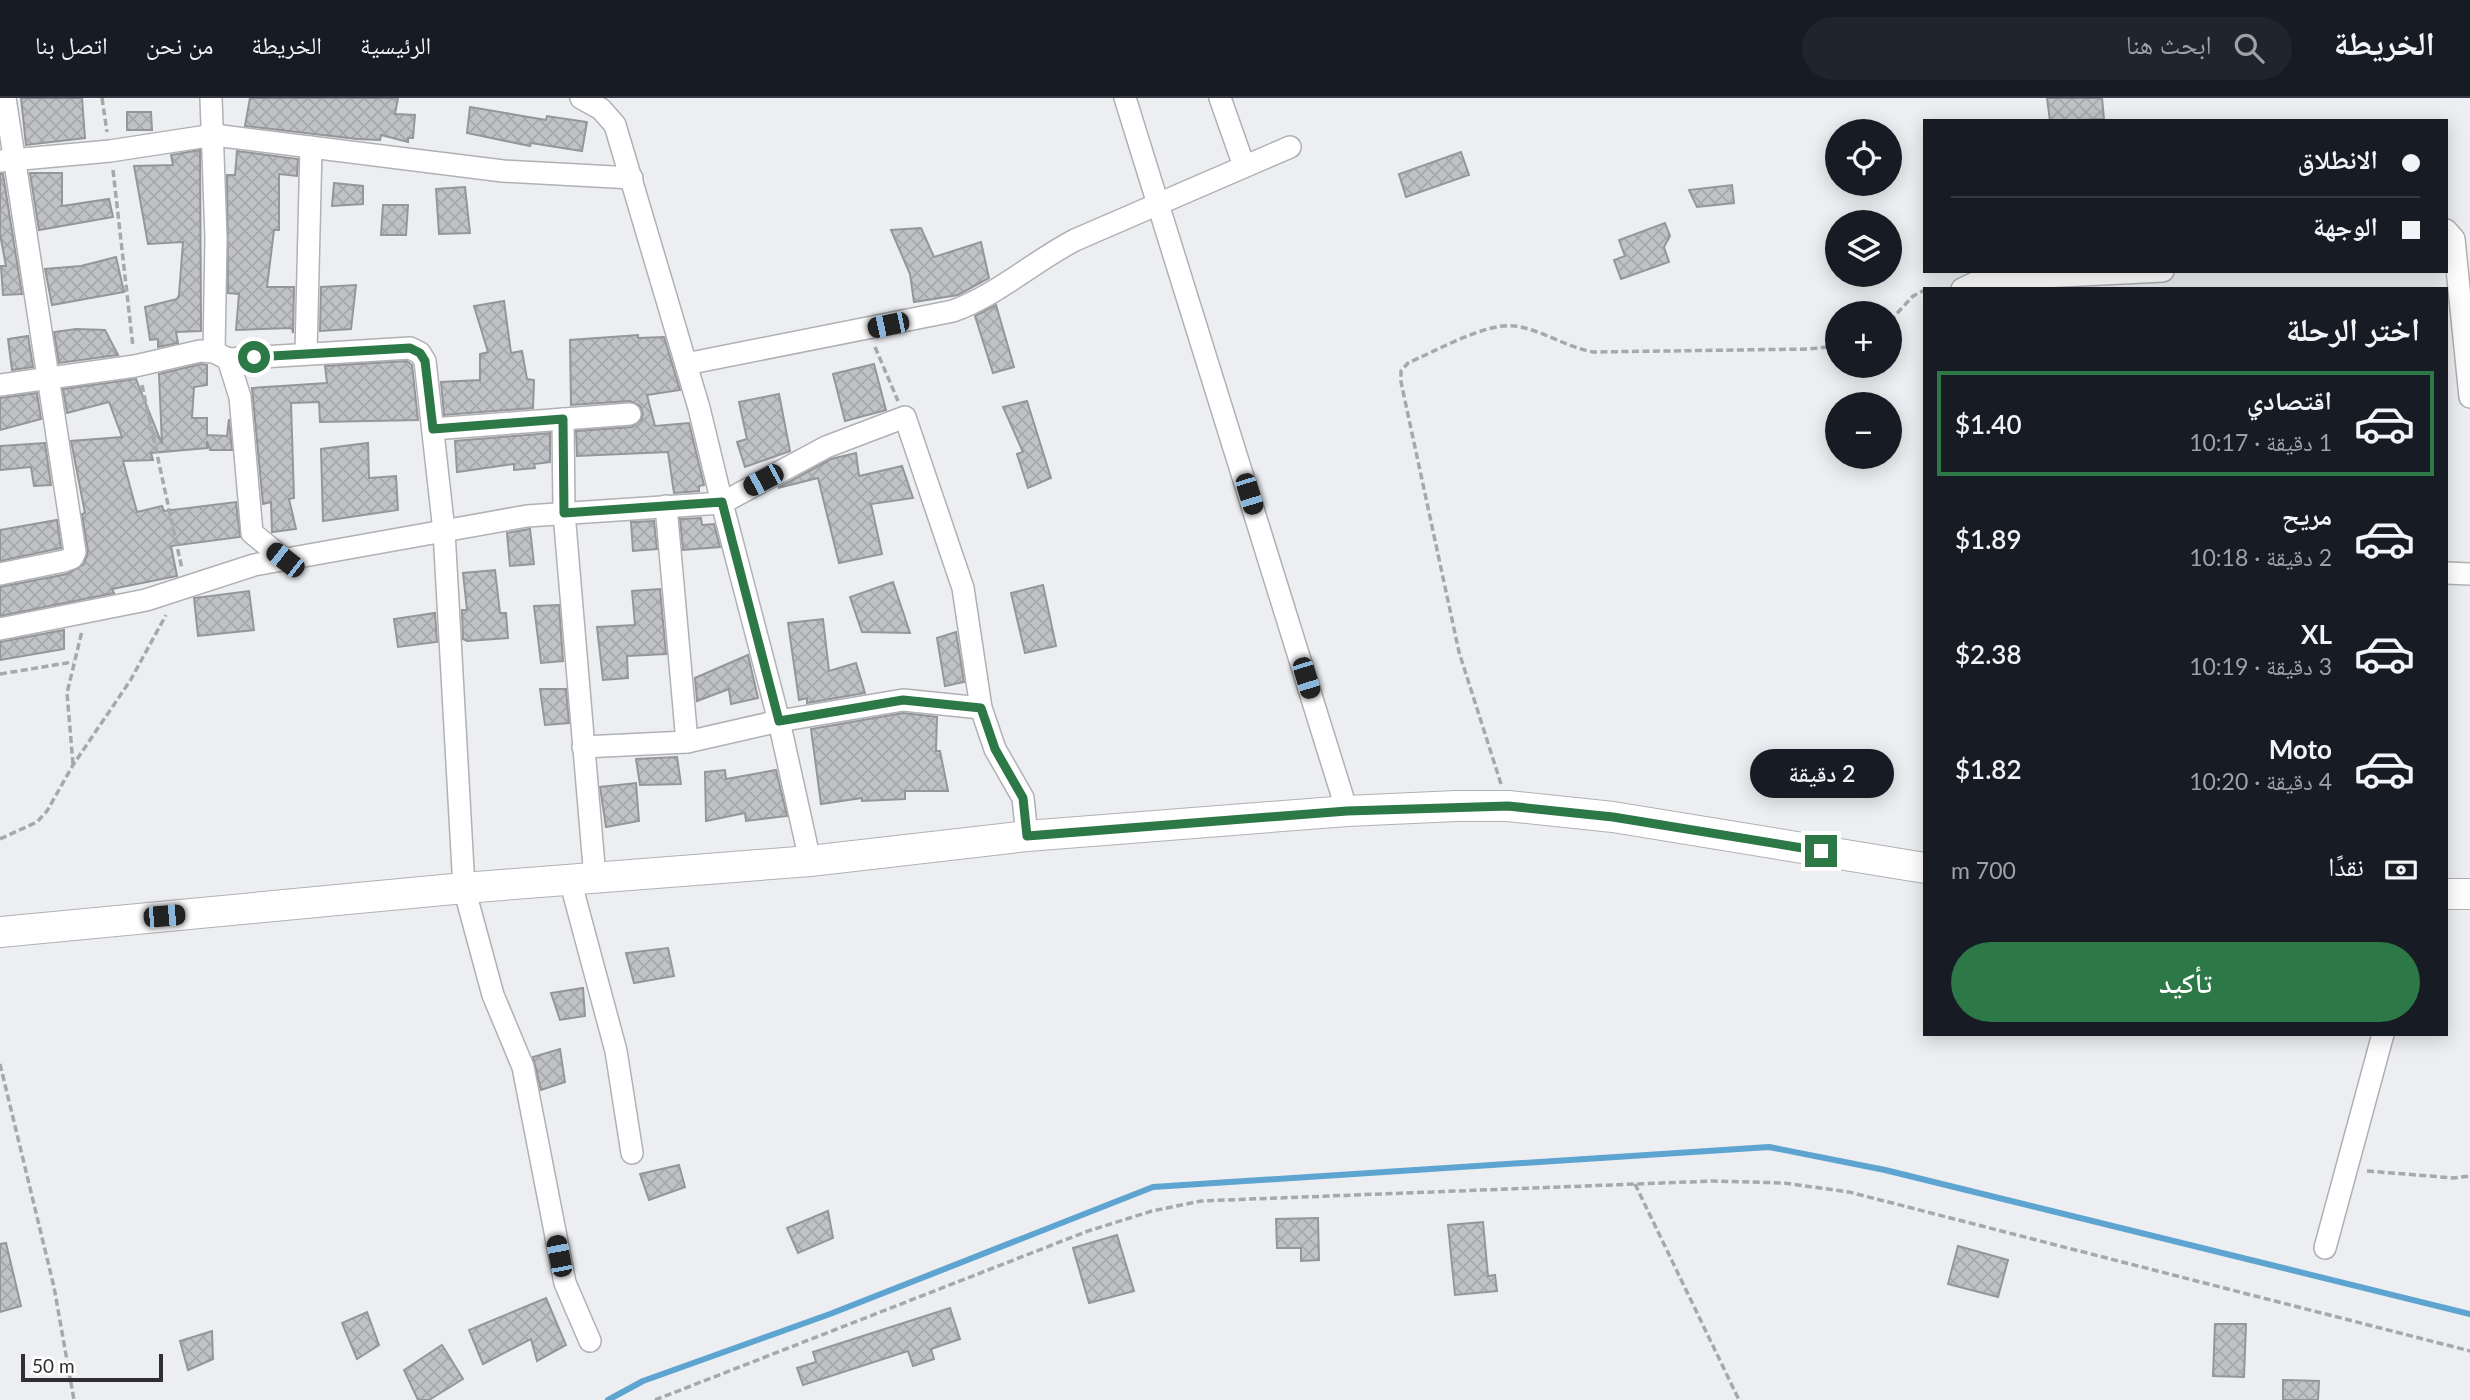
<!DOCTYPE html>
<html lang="ar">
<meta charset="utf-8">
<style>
body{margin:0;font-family:Lato,"Noto Naskh Arabic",sans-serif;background:#20242c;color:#f1f3f6;direction:rtl;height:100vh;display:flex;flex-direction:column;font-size:26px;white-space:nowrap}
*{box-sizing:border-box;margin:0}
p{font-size:23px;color:#9ea1a6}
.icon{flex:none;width:38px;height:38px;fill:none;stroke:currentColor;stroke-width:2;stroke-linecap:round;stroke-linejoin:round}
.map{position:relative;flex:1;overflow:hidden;direction:ltr}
.panel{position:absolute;left:1923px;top:189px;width:525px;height:749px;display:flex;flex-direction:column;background:#171b24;border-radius:0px;box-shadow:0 4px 18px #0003;direction:rtl}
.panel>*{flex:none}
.hud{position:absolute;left:1923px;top:21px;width:525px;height:154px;border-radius:0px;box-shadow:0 4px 18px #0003;direction:rtl;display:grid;align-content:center;height:154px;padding:0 28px;background:#171b24}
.controls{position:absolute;left:1825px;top:21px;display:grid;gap:14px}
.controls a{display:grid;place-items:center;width:77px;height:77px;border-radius:50%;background:#171b24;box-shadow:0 4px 18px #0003;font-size:35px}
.scale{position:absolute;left:21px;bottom:18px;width:142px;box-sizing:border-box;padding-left:7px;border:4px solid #2f2f30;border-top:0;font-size:19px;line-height:24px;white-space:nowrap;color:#2f2f30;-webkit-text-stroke:5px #fff;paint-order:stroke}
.end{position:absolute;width:32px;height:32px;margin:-16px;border:9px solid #2c7847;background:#fff;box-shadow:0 0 0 4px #fff}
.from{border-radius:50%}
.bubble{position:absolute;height:49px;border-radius:24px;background:#171b24;box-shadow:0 4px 18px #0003;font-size:23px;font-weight:600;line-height:49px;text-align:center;direction:rtl}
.car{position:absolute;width:21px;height:42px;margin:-21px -10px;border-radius:9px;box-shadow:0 0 5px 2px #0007;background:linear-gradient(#222 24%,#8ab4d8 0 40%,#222 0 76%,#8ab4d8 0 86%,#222 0)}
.hud b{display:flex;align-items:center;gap:24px;height:66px;font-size:26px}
.hud b+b{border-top:2px solid #363941}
.hud i{width:18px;height:18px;background:#f1f3f6}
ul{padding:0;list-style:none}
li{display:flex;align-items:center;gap:21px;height:105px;margin:0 14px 10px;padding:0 14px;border:4px solid transparent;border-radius:0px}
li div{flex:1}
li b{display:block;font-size:26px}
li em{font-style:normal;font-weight:600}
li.selected{border-color:#2c7847}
li>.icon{width:63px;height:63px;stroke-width:1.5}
h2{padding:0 28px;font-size:32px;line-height:84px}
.pay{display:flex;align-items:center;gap:18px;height:77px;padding:0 28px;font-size:26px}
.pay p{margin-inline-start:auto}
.button{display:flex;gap:14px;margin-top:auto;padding:14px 28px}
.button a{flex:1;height:80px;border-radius:42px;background:#2c7847;color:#fff;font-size:28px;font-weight:600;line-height:80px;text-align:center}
header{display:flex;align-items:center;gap:42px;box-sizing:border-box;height:98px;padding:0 35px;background:#171b24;border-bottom:2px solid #363941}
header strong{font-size:33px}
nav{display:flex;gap:38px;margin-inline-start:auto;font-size:24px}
.search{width:490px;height:63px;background:#20242c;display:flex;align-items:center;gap:18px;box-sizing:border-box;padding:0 24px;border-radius:38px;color:#9ea1a6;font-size:26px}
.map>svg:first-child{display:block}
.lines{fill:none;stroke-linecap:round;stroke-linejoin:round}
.stream{stroke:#5ea4d1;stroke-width:6}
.building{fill:url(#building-cross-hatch);stroke:#949699;stroke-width:2}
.street-casing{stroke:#b0b1b4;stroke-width:24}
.secondary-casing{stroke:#b0b1b4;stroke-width:32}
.path{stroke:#a7a8aa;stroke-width:3.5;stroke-dasharray:7 3.5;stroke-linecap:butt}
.street{stroke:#fff;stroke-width:21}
.secondary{stroke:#fff;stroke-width:30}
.route{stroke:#2c7847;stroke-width:9}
</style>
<header>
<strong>الخريطة</strong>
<div class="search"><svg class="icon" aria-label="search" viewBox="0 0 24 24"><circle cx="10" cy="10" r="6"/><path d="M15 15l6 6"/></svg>ابحث هنا</div>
<nav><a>الرئيسية</a><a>الخريطة</a><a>من نحن</a><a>اتصل بنا</a></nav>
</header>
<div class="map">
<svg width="2470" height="1302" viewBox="0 0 2470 1302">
<defs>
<pattern id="building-cross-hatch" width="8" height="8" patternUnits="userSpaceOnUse" patternTransform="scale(1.75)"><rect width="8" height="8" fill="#c0c2c5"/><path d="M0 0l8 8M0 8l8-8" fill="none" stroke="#a5a7aa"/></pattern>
</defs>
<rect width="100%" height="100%" fill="#eceef1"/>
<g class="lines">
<polyline class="stream" points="608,1302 643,1283 830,1216 1153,1089 1769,1049 1885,1072 2470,1216"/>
</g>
<g class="building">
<polygon points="21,0 82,0 85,40 26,47"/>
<polygon points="250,0 398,0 395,16 415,17 413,40 408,40 408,44 381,37 380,42 357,41 245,28"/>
<polygon points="2047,0 2102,0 2104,21 2050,23"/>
<polygon points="470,9 546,22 547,18 587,24 582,53 531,45 530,48 467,35"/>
<polygon points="127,14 151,14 152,32 127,32"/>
<polygon points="200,52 201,233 176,234 178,245 158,249 158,241 150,242 145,209 177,201 179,197 183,144 148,146 134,68 173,67 171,57"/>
<polygon points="237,53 298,61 297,78 279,76 279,132 274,132 267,189 294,189 293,235 292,230 236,232 239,196 228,195 227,77 235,77"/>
<polygon points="1461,54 1469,77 1406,99 1399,76"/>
<polygon points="30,75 62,75 62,108 109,101 113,119 39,132"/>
<polygon points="0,76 3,76 22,196 3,197 1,168 6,168 0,136"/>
<polygon points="334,85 363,88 363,106 332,108"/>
<polygon points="1732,87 1734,105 1697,109 1689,92"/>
<polygon points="465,89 470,135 439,136 436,91"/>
<polygon points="383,107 408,107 406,137 381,137"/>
<polygon points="1665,125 1670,138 1664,149 1669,164 1621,181 1614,162 1625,158 1619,142"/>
<polygon points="921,130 934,159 981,144 989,180 958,197 914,204 910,176 891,132"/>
<polygon points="116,159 124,194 52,207 45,171 81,168"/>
<polygon points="356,187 351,231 320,233 321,189"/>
<polygon points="504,203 511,255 522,253 527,281 534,282 533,310 444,317 441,284 480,282 480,256 488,254 474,208"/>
<polygon points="996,207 1014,269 993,275 975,218"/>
<polygon points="76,231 105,232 118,257 59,265 54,234"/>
<polygon points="638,237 638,240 664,239 680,292 647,297 655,328 689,325 704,387 699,388 699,393 674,395 668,354 577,358 576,333 632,329 641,322 643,316 640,308 630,303 571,307 570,242"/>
<polygon points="28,238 33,269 12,272 8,241"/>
<polygon points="407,263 412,267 418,322 320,324 319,304 291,305 294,400 289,401 296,431 272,434 271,404 263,406 252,290 327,285 325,268"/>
<polygon points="201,266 207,267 207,287 194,289 192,320 207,320 207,337 227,338 229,321 232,352 210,352 207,343 207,350 151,355 153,362 123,363 137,414 162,408 164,413 236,404 240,439 171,448 177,478 112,491 114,495 0,518 0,489 67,476 84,466 88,453 82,416 85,415 71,343 122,339 109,304 67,315 63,291 136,281 162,346 159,276"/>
<polygon points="874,266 886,312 845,323 833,276"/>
<polygon points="37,295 41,321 0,332 0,300"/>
<polygon points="779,296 790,353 745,369 737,344 747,341 739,304"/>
<polygon points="1027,303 1051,380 1028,390 1017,356 1023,354 1003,309"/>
<polygon points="550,335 550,364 534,366 535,370 514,372 514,366 457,374 455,343"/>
<polygon points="45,345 51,387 34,388 31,369 0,372 0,348"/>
<polygon points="368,345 369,380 396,378 398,412 323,423 321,351"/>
<polygon points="856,355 859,378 902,368 913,400 871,406 882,456 839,465 818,380 778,390 831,361"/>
<polygon points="701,420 702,427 714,426 720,449 683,452 680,421"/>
<polygon points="57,422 61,450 0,463 0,432"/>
<polygon points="654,423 657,451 633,453 631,424"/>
<polygon points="530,431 534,466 510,468 507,435"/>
<polygon points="495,472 500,515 506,515 508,540 467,543 463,541 462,512 467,512 463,475"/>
<polygon points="893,484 910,535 862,534 850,499"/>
<polygon points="1043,487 1056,548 1025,555 1011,495"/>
<polygon points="660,491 666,556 627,558 628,580 603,582 597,529 635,527 632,493"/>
<polygon points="249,493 254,532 198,538 194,500"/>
<polygon points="559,507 563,563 541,565 534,508"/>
<polygon points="435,515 437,544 398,549 394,521"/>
<polygon points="823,521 829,573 856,565 865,595 807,605 807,600 799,602 788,525"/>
<polygon points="64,532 64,551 0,562 0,544"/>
<polygon points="956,534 964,584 945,588 937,540"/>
<polygon points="748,557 758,600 731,606 729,591 697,603 695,580"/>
<polygon points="540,591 566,591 569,625 545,627"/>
<polygon points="903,615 937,619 936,653 940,653 948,693 905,693 905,701 862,703 862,700 821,706 811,631"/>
<polygon points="677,659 681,686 640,687 636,661"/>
<polygon points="725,672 726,681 776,672 787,718 746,723 745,715 706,723 705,674"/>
<polygon points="636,685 639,723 606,729 600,689"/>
<polygon points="668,850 674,878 634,885 626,855"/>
<polygon points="583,890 585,918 560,922 551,895"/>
<polygon points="560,951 565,984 541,992 533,959"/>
<polygon points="679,1067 685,1089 649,1102 640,1076"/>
<polygon points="828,1113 833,1140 798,1155 787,1130"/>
<polygon points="1318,1120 1319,1162 1301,1163 1301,1150 1277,1150 1276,1121"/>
<polygon points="1483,1124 1488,1178 1495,1177 1497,1193 1455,1197 1448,1127"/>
<polygon points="1117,1137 1134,1193 1089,1205 1073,1150"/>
<polygon points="6,1145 21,1208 0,1214 0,1146"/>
<polygon points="1958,1148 2008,1162 1998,1199 1948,1186"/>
<polygon points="546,1200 566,1247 537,1263 531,1241 483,1266 469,1232"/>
<polygon points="950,1210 960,1241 931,1251 934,1261 913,1268 908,1253 803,1287 797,1270 816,1264 813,1254"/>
<polygon points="367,1214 379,1247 357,1261 342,1225"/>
<polygon points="2215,1226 2246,1226 2244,1279 2213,1278"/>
<polygon points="212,1233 213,1261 188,1272 180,1243"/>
<polygon points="442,1247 463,1281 429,1302 418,1302 404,1272"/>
<polygon points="2283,1282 2319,1283 2318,1302 2283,1302"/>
</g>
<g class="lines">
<defs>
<g id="street">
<polyline points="211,0 216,140 214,254"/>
<polyline points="581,0 601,11 615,27 699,310 722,405 826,349 905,319 963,490 981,610 995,651 1023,700 1027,738"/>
<polyline points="1125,0 1347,713"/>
<polyline points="1220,0 1244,68"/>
<polyline points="0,63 110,53 214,37 503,73 632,80"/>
<polyline points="2446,132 2454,141 2470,299"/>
<polyline points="1962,191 1981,182 2163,173"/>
<polyline points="306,255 311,49"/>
<polyline points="228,261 410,250 420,255 425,263 444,433 464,790 493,897 523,969 565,1185 590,1243"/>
<path d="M686,266L953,213C997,197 1033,164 1075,142L1290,49"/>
<polyline points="0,287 135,268 200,253 214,254 228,261 240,299 252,435 285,462"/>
<polyline points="563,321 564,415 595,780"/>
<polyline points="433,331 630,316"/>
<polyline points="666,408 687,644"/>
<polyline points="2446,475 2470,476"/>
<polyline points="0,476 64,463 72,460 75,454 5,0"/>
<polyline points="0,531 146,502 254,467 527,418 722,405 779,623 810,763"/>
<polyline points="583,649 687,644 779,623 903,602 981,610"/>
<polyline points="570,782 616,953 632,1055"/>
<polyline points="2325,1150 2383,936"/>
</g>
<g id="secondary">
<polyline points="2446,796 2470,796"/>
<polyline points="0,834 464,790 810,763 1027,738 1347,713 1456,708 1508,708 1613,719 1925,770"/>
</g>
</defs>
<use href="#street" class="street-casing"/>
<use href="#secondary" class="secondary-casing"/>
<g class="path">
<polyline points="102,0 107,34"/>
<polyline points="113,72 133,249"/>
<polyline points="1932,191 1942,191"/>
<polyline points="1890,223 1913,198 1925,192"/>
<polyline points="875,249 898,303"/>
<polyline points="142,287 182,471"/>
<polyline points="0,576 73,564"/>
<polyline points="73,666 67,595 82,533"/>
<path d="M1501,686L1459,554L1401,284V273L1408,265C1436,253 1486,224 1515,228C1542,232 1566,249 1593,254L1809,251L1838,248"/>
<polyline points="0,741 37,724 47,713 73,667 130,583 166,517"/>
<polyline points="0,966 54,1189 74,1302"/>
<polyline points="2367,1073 2454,1080 2470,1078"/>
<polyline points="1635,1086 1739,1302"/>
<polyline points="655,1302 1088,1133 1152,1113 1201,1103 1713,1083 1784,1085 1849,1094 2470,1253"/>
</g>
<use href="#street" class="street"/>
<use href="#secondary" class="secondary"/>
</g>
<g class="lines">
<polyline class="route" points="254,259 410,250 420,255 425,263 433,331 563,321 564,415 722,404 779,623 903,602 981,610 995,651 1023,700 1027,738 1347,713 1508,708 1613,719 1821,753"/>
</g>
</svg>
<div class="controls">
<a><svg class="icon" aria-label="locate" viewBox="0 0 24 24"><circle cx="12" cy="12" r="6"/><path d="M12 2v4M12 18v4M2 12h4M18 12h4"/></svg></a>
<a><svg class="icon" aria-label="layers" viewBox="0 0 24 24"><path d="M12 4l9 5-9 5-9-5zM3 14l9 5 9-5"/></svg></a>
<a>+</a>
<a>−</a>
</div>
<div class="scale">50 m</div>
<i class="end from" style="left:254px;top:259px"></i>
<i class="end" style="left:1821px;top:753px"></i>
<div class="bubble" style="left:1750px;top:651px;width:144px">2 دقيقة</div>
<i class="car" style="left:888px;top:227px;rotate:258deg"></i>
<i class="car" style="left:763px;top:382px;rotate:242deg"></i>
<i class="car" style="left:1249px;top:396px;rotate:163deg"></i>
<i class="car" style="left:285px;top:462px;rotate:308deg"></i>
<i class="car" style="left:1306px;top:580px;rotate:163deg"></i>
<i class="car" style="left:164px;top:818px;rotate:85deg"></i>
<i class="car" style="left:559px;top:1158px;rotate:349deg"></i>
<div class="hud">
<b><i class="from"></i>الانطلاق</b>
<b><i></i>الوجهة</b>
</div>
<section class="panel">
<h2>اختر الرحلة</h2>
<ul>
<li class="selected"><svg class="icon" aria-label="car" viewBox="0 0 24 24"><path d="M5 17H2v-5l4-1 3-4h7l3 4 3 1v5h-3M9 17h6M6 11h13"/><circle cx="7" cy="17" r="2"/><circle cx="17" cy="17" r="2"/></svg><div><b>اقتصادي</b><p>1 دقيقة · 10:17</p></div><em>$1.40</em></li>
<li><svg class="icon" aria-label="car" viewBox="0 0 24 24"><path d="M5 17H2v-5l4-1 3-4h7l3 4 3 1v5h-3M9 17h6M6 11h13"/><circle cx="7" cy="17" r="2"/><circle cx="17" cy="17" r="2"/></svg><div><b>مريح</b><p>2 دقيقة · 10:18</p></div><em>$1.89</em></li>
<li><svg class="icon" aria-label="car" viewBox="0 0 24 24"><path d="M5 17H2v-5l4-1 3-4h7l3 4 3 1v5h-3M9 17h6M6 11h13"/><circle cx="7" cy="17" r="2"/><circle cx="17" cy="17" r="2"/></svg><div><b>XL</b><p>3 دقيقة · 10:19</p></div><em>$2.38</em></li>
<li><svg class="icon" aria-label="car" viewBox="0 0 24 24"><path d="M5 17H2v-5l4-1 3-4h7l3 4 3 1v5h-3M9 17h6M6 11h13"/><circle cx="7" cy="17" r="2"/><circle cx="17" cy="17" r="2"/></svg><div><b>Moto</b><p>4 دقيقة · 10:20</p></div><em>$1.82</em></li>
</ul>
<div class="pay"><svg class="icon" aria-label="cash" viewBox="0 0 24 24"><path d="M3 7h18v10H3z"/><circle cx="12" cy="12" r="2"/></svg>نقدًا<p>700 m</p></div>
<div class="button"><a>تأكيد</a></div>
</section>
</div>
